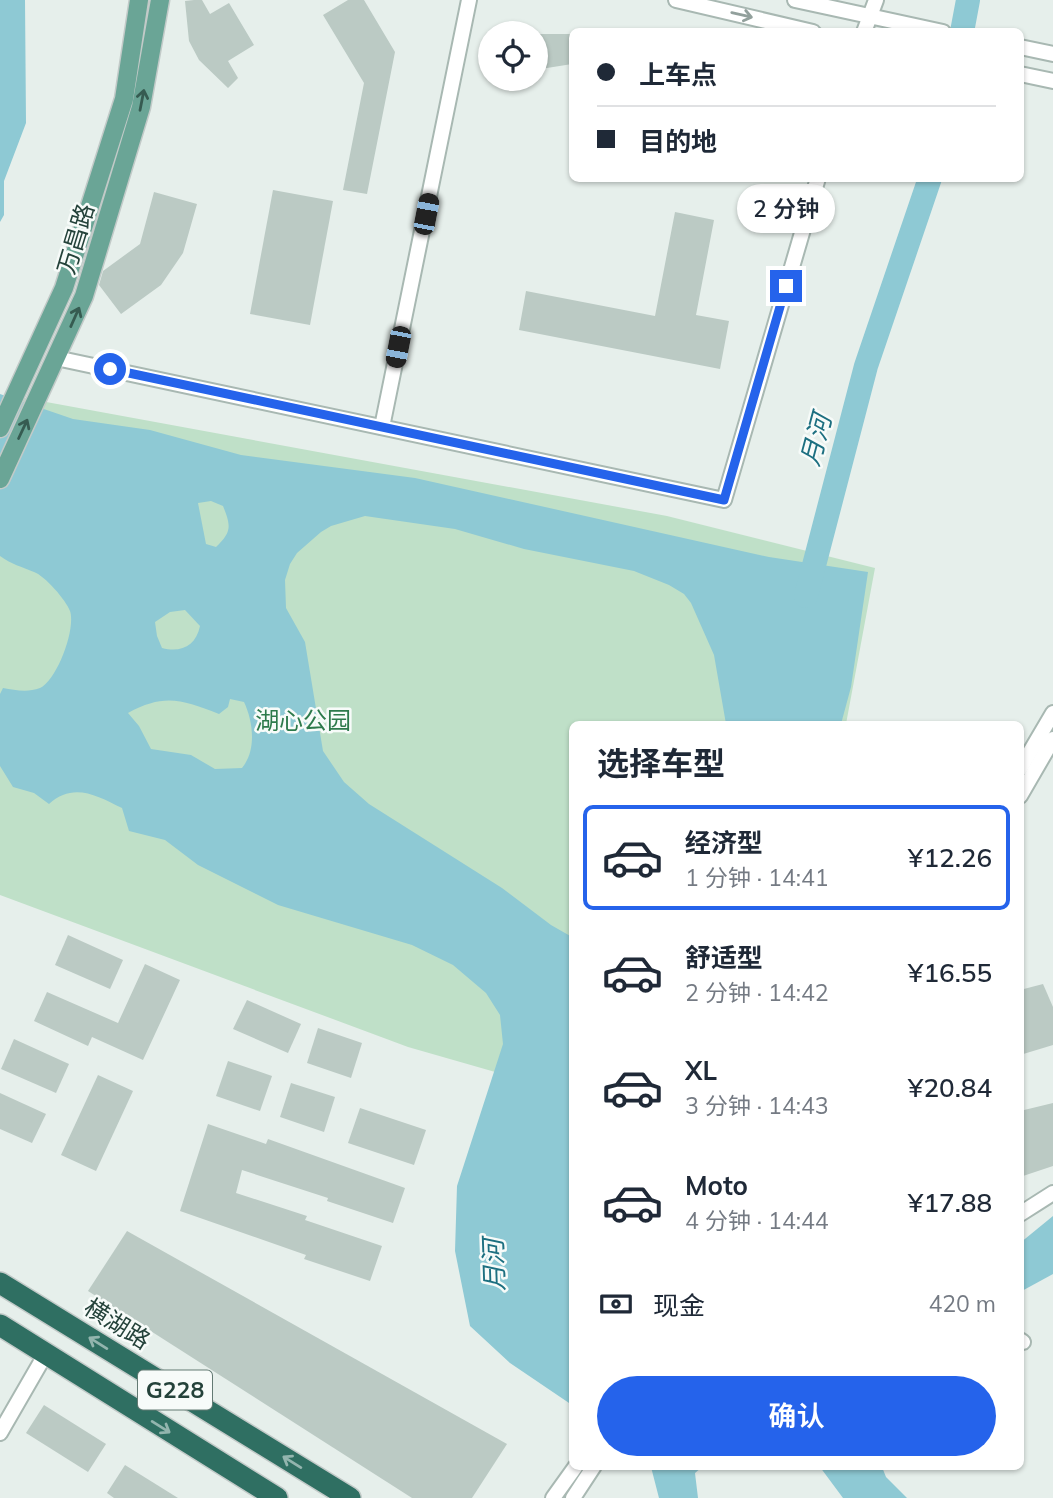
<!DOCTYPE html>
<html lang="zh">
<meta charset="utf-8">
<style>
body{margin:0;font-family:Mulish,"Noto Sans SC",sans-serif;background:#f6f6f7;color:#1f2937;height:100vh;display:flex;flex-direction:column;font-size:26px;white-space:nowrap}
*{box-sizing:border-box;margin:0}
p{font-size:23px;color:#747a83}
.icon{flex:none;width:38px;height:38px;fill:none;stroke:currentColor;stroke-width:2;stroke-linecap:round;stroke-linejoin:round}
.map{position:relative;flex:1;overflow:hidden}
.sheet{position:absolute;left:569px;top:721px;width:455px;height:749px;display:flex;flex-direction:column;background:#fff;border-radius:10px;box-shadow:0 2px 5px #0004}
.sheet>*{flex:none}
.banner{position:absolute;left:569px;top:28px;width:455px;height:154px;border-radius:10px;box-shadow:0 2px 5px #0004;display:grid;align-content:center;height:154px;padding:0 28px;background:#fff}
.buttons{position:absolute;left:478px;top:21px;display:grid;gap:14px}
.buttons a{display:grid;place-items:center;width:70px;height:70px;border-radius:50%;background:#fff;box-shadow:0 2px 5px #0004;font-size:35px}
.end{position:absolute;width:32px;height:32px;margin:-16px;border:9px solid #2563eb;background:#fff;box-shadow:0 0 0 4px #fff}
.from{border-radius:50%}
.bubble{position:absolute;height:49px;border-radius:24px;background:#fff;box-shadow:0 2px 5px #0004;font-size:23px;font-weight:600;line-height:49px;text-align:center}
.car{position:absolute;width:21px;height:42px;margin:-21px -10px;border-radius:9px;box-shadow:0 0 5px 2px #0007;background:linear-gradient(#222 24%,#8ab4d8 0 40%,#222 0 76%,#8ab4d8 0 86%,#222 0)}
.banner b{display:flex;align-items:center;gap:24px;height:66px;font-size:26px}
.banner b+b{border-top:2px solid #e0e1e3}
.banner i{width:18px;height:18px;background:#1f2937}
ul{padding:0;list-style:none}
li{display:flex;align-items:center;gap:21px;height:105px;margin:0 14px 10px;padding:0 14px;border:4px solid transparent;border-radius:10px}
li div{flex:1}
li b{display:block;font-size:26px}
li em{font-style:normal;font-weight:600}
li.on{border-color:#2563eb}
li>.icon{width:63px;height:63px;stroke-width:1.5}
h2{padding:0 28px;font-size:32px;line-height:84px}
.pay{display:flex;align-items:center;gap:18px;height:77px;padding:0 28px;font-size:26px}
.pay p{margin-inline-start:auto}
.button{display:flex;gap:14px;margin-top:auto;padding:14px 28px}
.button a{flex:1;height:80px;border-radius:42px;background:#2563eb;color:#fff;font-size:28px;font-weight:600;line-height:80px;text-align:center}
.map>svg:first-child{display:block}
.green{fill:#bfe0c8}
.water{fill:#8ec9d4;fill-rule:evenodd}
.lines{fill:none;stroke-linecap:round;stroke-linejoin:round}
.river{stroke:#8ec9d4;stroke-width:24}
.building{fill:#bbcac4}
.minor-casing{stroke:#a8b8b2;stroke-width:18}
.major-casing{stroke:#c2cac8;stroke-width:21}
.highway-casing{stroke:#c2cac8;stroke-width:24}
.minor{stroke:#fff;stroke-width:14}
.major{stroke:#6aa596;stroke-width:18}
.highway{stroke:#2f6f62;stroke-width:21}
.oneway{stroke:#92a09c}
.oneway2{stroke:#365b51}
.oneway3{stroke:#93b5ae}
.route{stroke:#2563eb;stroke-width:9}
.labels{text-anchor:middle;stroke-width:5;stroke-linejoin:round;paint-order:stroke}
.shield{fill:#f7fbf9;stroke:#637a73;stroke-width:2}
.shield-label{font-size:23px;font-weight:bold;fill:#24423a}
.street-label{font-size:24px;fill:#24423a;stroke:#f7fbf9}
.park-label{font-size:24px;fill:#2d7a4b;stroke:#f7fbf9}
.water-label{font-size:26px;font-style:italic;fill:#1c6f80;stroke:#f7fbf9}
</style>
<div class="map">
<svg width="1053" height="1498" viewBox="0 0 1053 1498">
<rect width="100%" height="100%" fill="#e6efeb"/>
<polygon class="green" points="19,397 667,516 875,568 846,724 572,724 572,1070 530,1082 408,1047 0,895 0,439"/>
<g class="water">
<polygon points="0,0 25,0 26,123 4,181 4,215 0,222"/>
<path d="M0,394L73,419L150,430L241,455L415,478L769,557L868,572L851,687L841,724H726L714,655L691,603L684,594L669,585L634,571L524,549L455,529L365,516L331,526L321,532L297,553L290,564L285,580L286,608L305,642L323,751L344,782L369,804L502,888L551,925L572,937V1405L510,1363L470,1326L455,1251L457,1186L503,1044L500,1015L486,993L453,965L412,945L278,905L198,865L165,840L129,831L122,808C96,795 73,782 49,804L34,793L13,787L0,766V694L3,688C15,690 27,693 40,688C57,680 76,629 70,611C66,600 45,576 34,572C22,567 11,564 0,556ZM211,501L223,506C231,526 232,532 216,547L206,544L198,503ZM185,610L200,626C196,646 181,653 162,648L157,636L155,622L170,612ZM230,699L244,702C253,721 257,750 242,768L215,769L191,755L151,749L139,726L128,713C165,693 182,700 219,714L228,707Z"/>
<polygon points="1053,1216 1053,1274 1020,1292 1020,1243"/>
<polygon points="651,1467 702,1467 695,1473 698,1498 659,1498"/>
<polygon points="820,1467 882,1467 886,1477 907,1498 843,1498"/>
</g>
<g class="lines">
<g class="river">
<polyline points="962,32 968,0"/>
<polyline points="806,596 866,366 930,178"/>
</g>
</g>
<g class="building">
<polygon points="194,0 202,0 210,14 229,3 254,45 228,61 238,78 228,88 199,60 189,41 185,1"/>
<polygon points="348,0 364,0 395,52 367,194 343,190 364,83 323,15"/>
<polygon points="536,34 572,34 572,64 547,68 536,66"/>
<polygon points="273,190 333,201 310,325 250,314"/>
<polygon points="154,192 197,204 183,253 161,285 121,314 99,285 103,271 140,244"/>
<polygon points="675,212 714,220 696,315 729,321 720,369 519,330 526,291 655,316"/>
<polygon points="68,935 123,960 110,989 55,965"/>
<polygon points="145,964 180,980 143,1060 92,1037 88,1046 34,1021 47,992 118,1023"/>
<polygon points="1043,984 1053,1007 1053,1045 1020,1055 1020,990"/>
<polygon points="247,1000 301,1024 288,1053 233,1029"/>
<polygon points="318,1028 362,1043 351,1078 307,1063"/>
<polygon points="14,1039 69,1064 56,1093 1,1069"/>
<polygon points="228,1061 272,1076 260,1111 216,1096"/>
<polygon points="98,1075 133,1091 96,1171 61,1155"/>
<polygon points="291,1083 335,1097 324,1132 280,1117"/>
<polygon points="0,1093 46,1114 32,1143 0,1129"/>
<polygon points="1053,1103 1053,1166 1020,1177 1020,1111"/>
<polygon points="360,1108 426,1130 414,1165 348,1143"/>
<polygon points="208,1124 266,1144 268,1139 405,1188 393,1223 327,1201 328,1198 242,1170 236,1193 307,1216 305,1220 382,1246 370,1281 304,1259 306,1255 180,1211"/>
<polygon points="127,1231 507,1444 472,1498 412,1498 88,1291"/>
<polygon points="44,1405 106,1444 88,1472 26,1433"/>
<polygon points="125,1465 178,1498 114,1498 107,1493"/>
</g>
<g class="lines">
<defs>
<g id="minor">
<polyline points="676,0 813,32"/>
<polyline points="795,0 943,32"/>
<polyline points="864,32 876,0"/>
<polyline points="1020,47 1053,54"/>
<polyline points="1020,74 1053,81"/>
<polyline points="56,358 724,500 818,178"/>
<polyline points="382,427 469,0"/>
<polyline points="1020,769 1053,713"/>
<polyline points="1020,796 1053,739"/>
<polyline points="1020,1214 1053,1193"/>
<polyline points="1020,1340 1023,1342"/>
<polyline points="0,1433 45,1355"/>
<polyline points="553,1498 576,1466"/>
<polyline points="573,1498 594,1466"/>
</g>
<g id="major">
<polyline points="0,428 64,288 124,99 139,0"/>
<polyline points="0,479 84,296 141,107 160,0"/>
</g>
<g id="highway">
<polyline points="0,1283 350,1498"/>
<polyline points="0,1325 277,1498"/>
</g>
</defs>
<use href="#minor" class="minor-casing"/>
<use href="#major" class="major-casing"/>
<use href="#highway" class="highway-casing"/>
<use href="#minor" class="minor"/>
<use href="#major" class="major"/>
<use href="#highway" class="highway"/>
</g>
<defs><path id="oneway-shaft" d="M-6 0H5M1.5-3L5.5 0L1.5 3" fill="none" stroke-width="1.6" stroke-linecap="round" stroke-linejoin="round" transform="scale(1.75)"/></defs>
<use class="oneway" href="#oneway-shaft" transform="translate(742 15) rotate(13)"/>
<g class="oneway2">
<use href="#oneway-shaft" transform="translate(142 100) rotate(-79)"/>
<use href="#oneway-shaft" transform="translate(75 317) rotate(-66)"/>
<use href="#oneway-shaft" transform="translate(23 429) rotate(-65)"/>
</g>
<g class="oneway3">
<use href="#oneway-shaft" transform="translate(98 1343) rotate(-148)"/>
<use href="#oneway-shaft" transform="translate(161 1427) rotate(32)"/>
<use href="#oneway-shaft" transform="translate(292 1462) rotate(-148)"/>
</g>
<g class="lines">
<polyline class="route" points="110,369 724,500 786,286"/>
</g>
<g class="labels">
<rect class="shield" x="138" y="1370.5" width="74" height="39" rx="5"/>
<g class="shield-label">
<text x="175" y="1398">G228</text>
</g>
<g class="street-label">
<text transform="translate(76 239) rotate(-73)" y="8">万昌路</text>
<text transform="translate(117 1324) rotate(32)" y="8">横湖路</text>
</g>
<g class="park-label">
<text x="303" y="729">湖心公园</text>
</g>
<g class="water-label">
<text transform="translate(816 440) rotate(-75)" y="9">月河</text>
<text transform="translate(494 1265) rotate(-92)" y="9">月河</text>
</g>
</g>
</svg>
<div class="buttons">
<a><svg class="icon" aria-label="locate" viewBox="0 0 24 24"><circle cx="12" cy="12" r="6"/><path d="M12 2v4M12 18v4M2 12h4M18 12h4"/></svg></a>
</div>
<i class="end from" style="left:110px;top:369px"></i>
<i class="end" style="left:786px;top:286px"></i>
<div class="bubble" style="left:737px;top:184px;width:98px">2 分钟</div>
<i class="car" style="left:426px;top:214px;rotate:11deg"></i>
<i class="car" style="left:398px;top:347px;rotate:191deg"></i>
<div class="banner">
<b><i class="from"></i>上车点</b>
<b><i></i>目的地</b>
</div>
<section class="sheet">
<h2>选择车型</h2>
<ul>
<li class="on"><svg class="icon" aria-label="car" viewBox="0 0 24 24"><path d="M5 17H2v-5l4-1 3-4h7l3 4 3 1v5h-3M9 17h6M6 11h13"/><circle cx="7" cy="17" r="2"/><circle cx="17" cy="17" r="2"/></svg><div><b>经济型</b><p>1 分钟 · 14:41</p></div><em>¥12.26</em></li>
<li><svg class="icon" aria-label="car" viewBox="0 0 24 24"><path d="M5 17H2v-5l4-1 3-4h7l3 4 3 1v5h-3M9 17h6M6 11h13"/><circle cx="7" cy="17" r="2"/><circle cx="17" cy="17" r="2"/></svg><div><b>舒适型</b><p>2 分钟 · 14:42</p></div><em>¥16.55</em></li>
<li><svg class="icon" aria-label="car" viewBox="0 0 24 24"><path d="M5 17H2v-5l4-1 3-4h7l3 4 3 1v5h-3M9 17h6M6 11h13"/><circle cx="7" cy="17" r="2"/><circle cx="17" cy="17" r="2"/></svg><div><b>XL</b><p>3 分钟 · 14:43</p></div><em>¥20.84</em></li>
<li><svg class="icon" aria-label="car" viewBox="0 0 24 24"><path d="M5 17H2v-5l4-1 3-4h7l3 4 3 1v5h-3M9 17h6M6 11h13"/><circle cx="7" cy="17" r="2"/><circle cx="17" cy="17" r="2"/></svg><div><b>Moto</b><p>4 分钟 · 14:44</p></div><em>¥17.88</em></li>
</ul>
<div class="pay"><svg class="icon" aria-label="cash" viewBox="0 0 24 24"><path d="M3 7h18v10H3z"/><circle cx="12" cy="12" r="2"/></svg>现金<p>420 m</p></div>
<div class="button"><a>确认</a></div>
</section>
</div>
